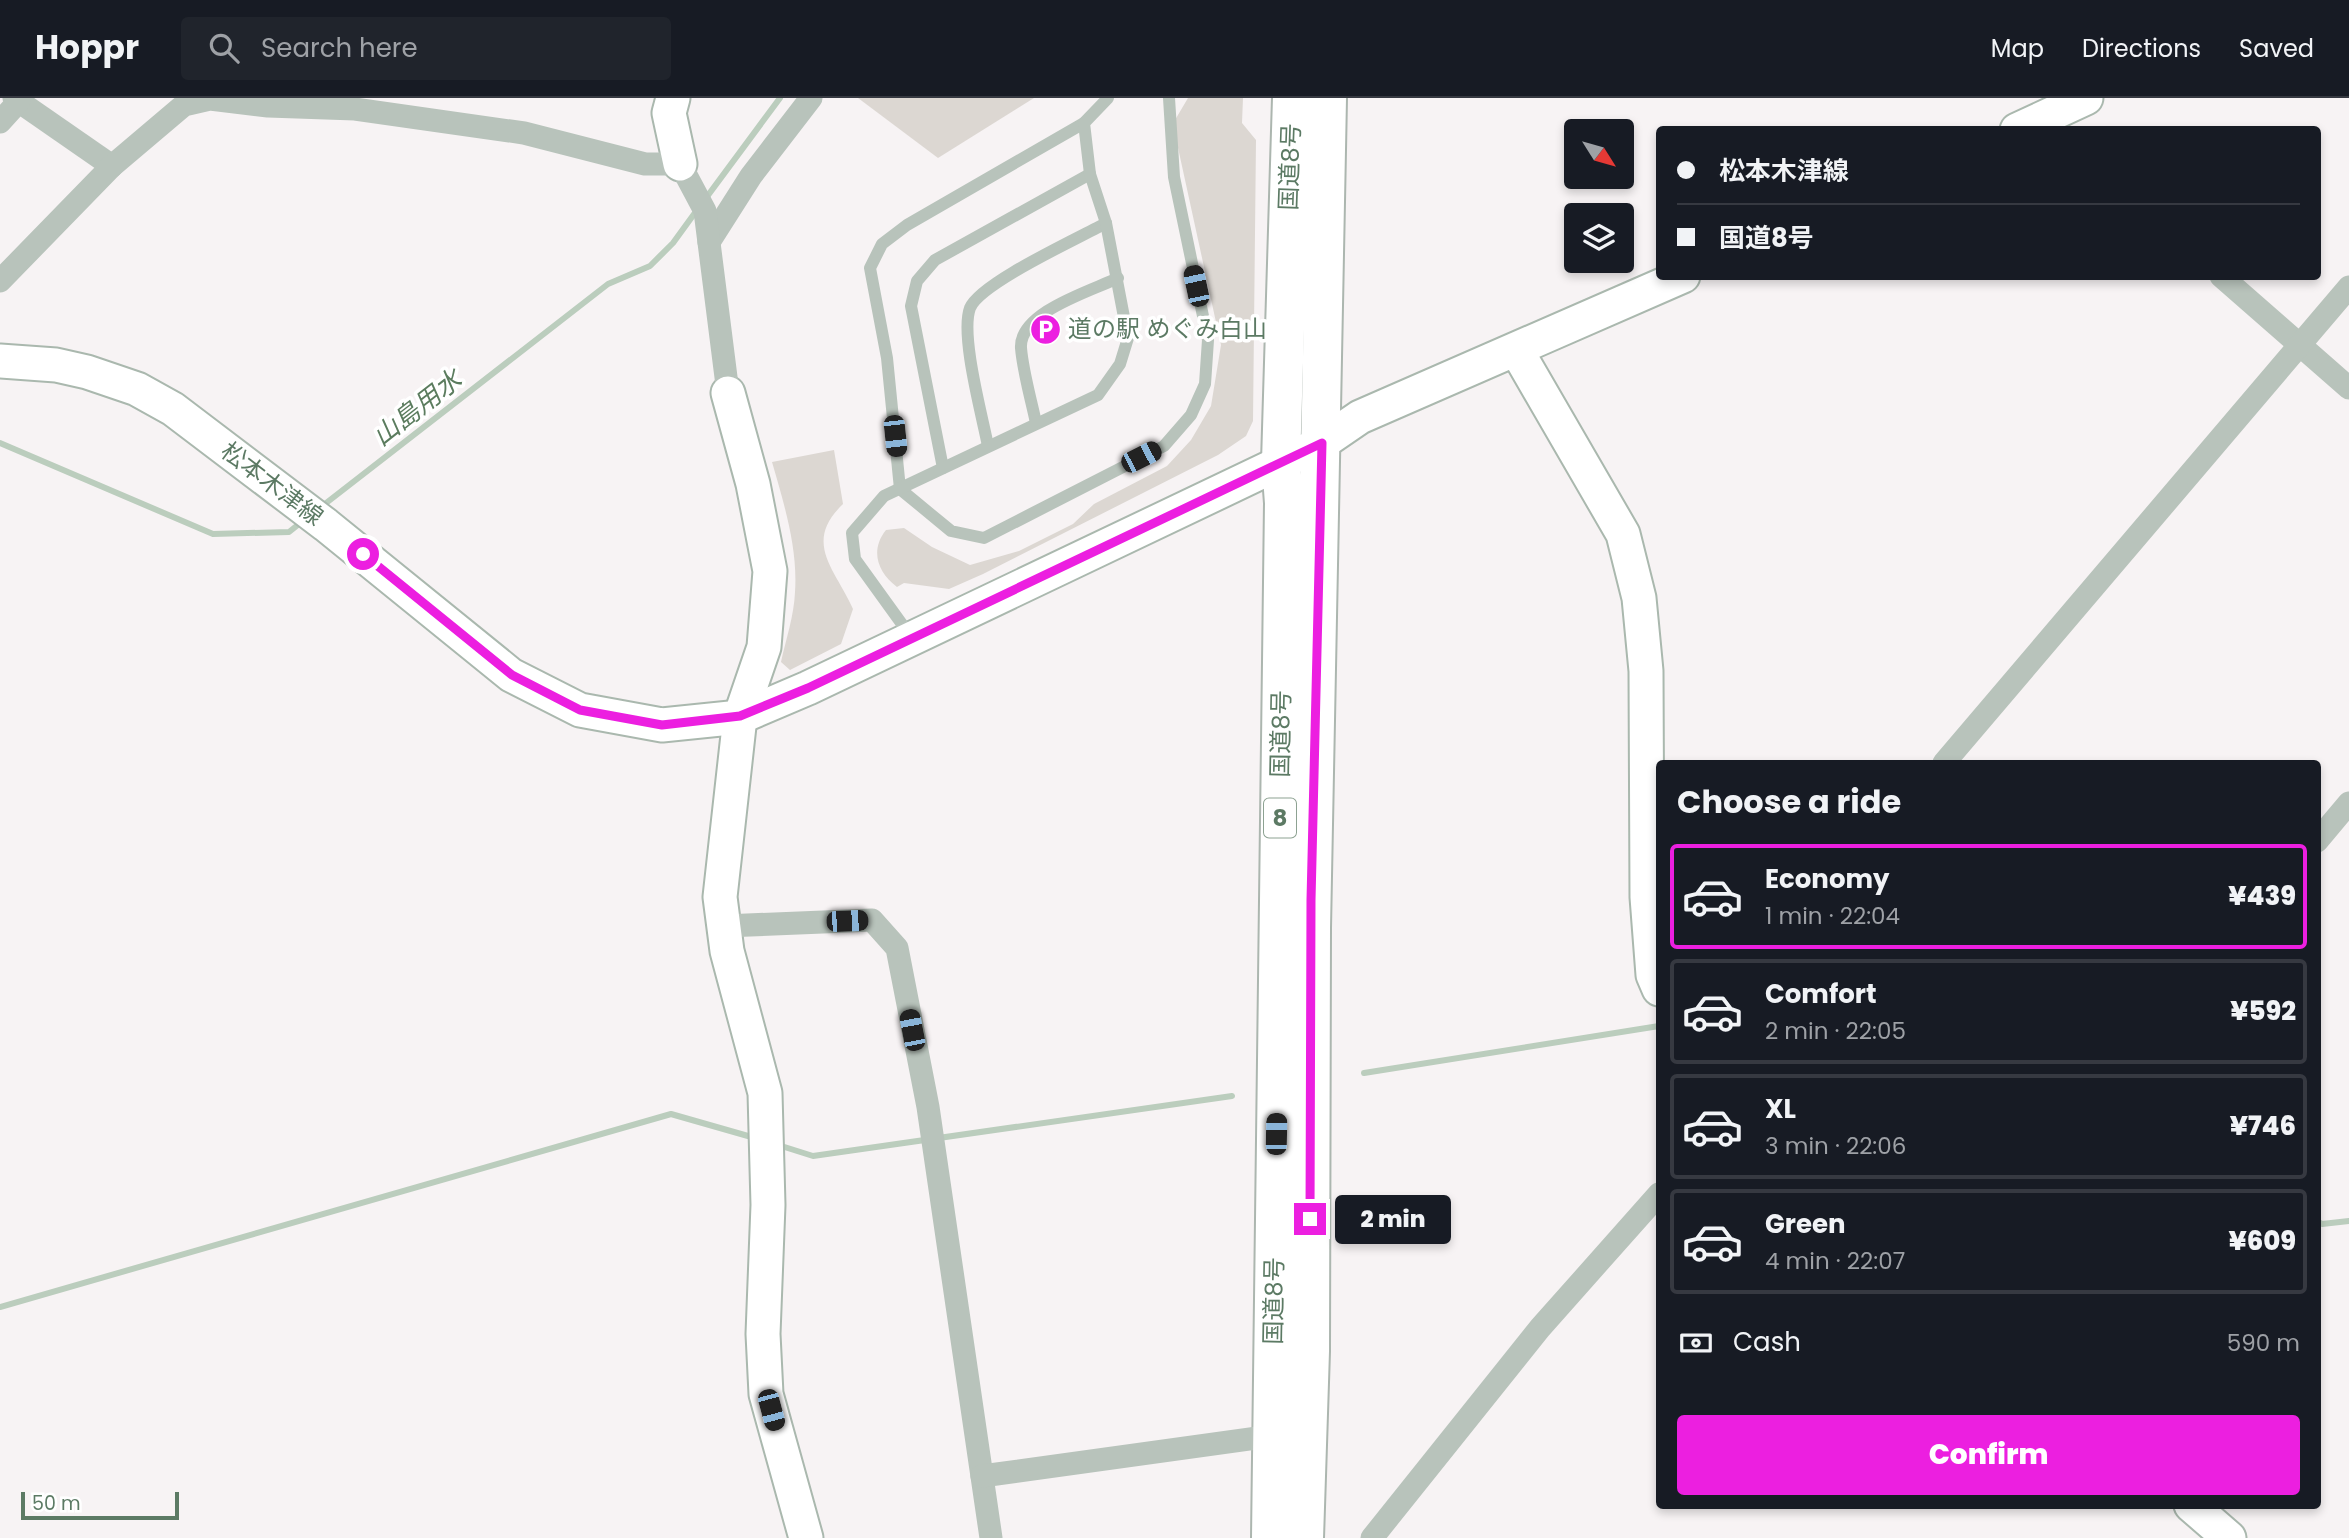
<!DOCTYPE html>
<meta charset="utf-8">
<style>
body{margin:0;font-family:Poppins,"Noto Sans JP",sans-serif;background:#20242c;color:#f1f3f6;height:100vh;display:flex;flex-direction:column;font-size:26px;white-space:nowrap}
*{box-sizing:border-box;margin:0}
p{font-size:23px;color:#9ea1a6}
.icon{flex:none;width:38px;height:38px;fill:none;stroke:currentColor;stroke-width:2;stroke-linecap:round;stroke-linejoin:round}
.map{position:relative;flex:1;overflow:hidden}
.panel{position:absolute;left:1656px;top:662px;width:665px;height:749px;display:flex;flex-direction:column;background:#171b24;border-radius:7px;box-shadow:0 4px 10px #0003}
.panel>*{flex:none}
.top-card{position:absolute;left:1656px;top:28px;width:665px;height:154px;border-radius:7px;box-shadow:0 4px 10px #0003;display:grid;align-content:center;height:154px;padding:0 21px;background:#171b24}
.needle{width:46px;rotate:127deg}
.buttons{position:absolute;left:1564px;top:21px;display:grid;gap:14px}
.buttons a{display:grid;place-items:center;width:70px;height:70px;border-radius:7px;background:#171b24;box-shadow:0 4px 10px #0003;font-size:35px}
.scale{position:absolute;left:21px;bottom:18px;width:158px;box-sizing:border-box;padding-left:7px;border:4px solid #5c7a64;border-top:0;font-size:19px;line-height:24px;white-space:nowrap;color:#5c7a64;-webkit-text-stroke:5px #fff;paint-order:stroke}
.end{position:absolute;width:32px;height:32px;margin:-16px;border:9px solid #ec1fe0;background:#fff;box-shadow:0 0 0 4px #fff}
.from{border-radius:50%}
.bubble{position:absolute;height:49px;border-radius:7px;background:#171b24;box-shadow:0 4px 10px #0003;font-size:23px;font-weight:800;line-height:49px;text-align:center}
.car{position:absolute;width:21px;height:42px;margin:-21px -10px;border-radius:9px;box-shadow:0 0 5px 2px #0007;background:linear-gradient(#222 24%,#8ab4d8 0 40%,#222 0 76%,#8ab4d8 0 86%,#222 0)}
.top-card b{display:flex;align-items:center;gap:24px;height:66px;font-size:26px}
.top-card b+b{border-top:2px solid #363941}
.top-card i{width:18px;height:18px;background:#f1f3f6}
ul{padding:0;list-style:none}
li{display:flex;align-items:center;gap:21px;height:105px;margin:0 14px 10px;padding:0 7px;border:4px solid #363941;border-radius:7px}
li div{flex:1}
li b{display:block;font-size:26px}
li em{font-style:normal;font-weight:800}
li.current{border-color:#ec1fe0}
li>.icon{width:63px;height:63px;stroke-width:1.5}
h2{padding:0 21px;font-size:32px;line-height:84px}
.pay{display:flex;align-items:center;gap:18px;height:77px;padding:0 21px;font-size:26px}
.pay p{margin-inline-start:auto}
.cta{display:flex;gap:14px;margin-top:auto;padding:14px 21px}
.cta a{flex:1;height:80px;border-radius:7px;background:#ec1fe0;color:#fff;font-size:28px;font-weight:800;line-height:80px;text-align:center}
header{display:flex;align-items:center;gap:42px;box-sizing:border-box;height:98px;padding:0 35px;background:#171b24;border-bottom:2px solid #363941}
header strong{font-size:33px}
nav{display:flex;gap:38px;margin-inline-start:auto;font-size:24px}
.search{width:490px;height:63px;background:#20242c;display:flex;align-items:center;gap:18px;box-sizing:border-box;padding:0 24px;border-radius:7px;color:#9ea1a6;font-size:26px}
.map>svg:first-child{display:block}
.green{fill:#dcd7d2}
.lines{fill:none;stroke-linecap:round;stroke-linejoin:round}
.stream{stroke:#bbcdbd;stroke-width:6}
.secondary-casing{stroke:#aab8ae;stroke-width:37}
.highway-casing{stroke:#acb6af;stroke-width:42}
.lane{stroke:#b8c3bb;stroke-width:12}
.street{stroke:#b8c3bb;stroke-width:23}
.secondary{stroke:#fff;stroke-width:33}
.highway{stroke:#fff;stroke-width:38}
.route{stroke:#ec1fe0;stroke-width:9}
.labels{text-anchor:middle;stroke-width:7;stroke-linejoin:round;paint-order:stroke}
.shield{fill:#fff;stroke:#8da292;stroke-width:2}
.shield-label{font-size:23px;font-weight:bold;fill:#5c7a64}
.street-label{font-size:24px;fill:#5c7a64;stroke:#fff}
.poi-label{font-size:24px;fill:#5c7a64;stroke:#fff;text-anchor:start}
.water-label{font-size:26px;font-style:italic;fill:#5b7c5e;stroke:#fff}
</style>
<header>
<strong>Hoppr</strong>
<div class="search"><svg class="icon" aria-label="search" viewBox="0 0 24 24"><circle cx="10" cy="10" r="6"/><path d="M15 15l6 6"/></svg>Search here</div>
<nav><a>Map</a><a>Directions</a><a>Saved</a></nav>
</header>
<div class="map">
<svg width="2349" height="1440" viewBox="0 0 2349 1440">
<rect width="100%" height="100%" fill="#f7f3f4"/>
<g class="green">
<polygon points="858,0 1034,0 938,60"/>
<path d="M1188,0H1243L1242,25L1256,42L1253,323L1246,338L1218,357L983,476L949,491L904,485L897,489C877,474 870,452 886,432L904,430L932,449L970,467L1019,453L1073,426L1094,406L1167,368L1191,342L1211,308L1221,247L1175,36V22Z"/>
<path d="M834,352L843,406C802,445 836,472 853,511L841,546L790,572L781,564C786,541 794,518 795,494C798,450 784,406 772,364Z"/>
</g>
<g class="lines">
<g class="stream">
<polyline points="706,100 780,0"/>
<polyline points="0,345 213,436 289,434 304,422"/>
<polyline points="321,409 608,186 650,168 673,145 697,112"/>
<polyline points="1364,975 1659,928"/>
<polyline points="775,1046 813,1058 1232,998"/>
<polyline points="2317,1123 2322,1126 2349,1123"/>
<polyline points="0,1209 671,1016 755,1040"/>
</g>
<defs>
<g id="secondary">
<polyline points="673,0 669,15 680,66"/>
<polyline points="2017,32 2086,0"/>
<polyline points="1517,253 1623,436 1639,500 1646,573 1647,799 1653,877 1659,891"/>
<polyline points="0,263 56,267 87,274 137,291 173,311 326,427 511,577 580,612 662,627 740,619 808,590 1322,345 1360,319 1683,178"/>
<polyline points="728,295 753,386 770,473 764,549 740,619 720,799 727,853 765,995 768,1107 763,1236 766,1296 806,1440"/>
<polyline points="2191,1407 2229,1440"/>
</g>
<g id="highway">
<polyline points="1271,1440 1284,405 1281,364 1292,0"/>
<polyline points="1304,1440 1310,1253 1311,830 1327,0"/>
</g>
</defs>
<use href="#secondary" class="secondary-casing"/>
<use href="#highway" class="highway-casing"/>
<g class="lane">
<polyline points="1084,25 907,127 882,146 870,170 887,260 900,391 951,433 984,440 1164,348 1191,317 1205,286 1208,242 1174,79 1169,0"/>
<path d="M1036,325C1031,301 1023,274 1021,250C1019,214 1091,193 1118,180"/>
<path d="M988,348C982,317 960,237 970,210C980,185 1079,140 1106,125"/>
<polyline points="943,370 911,208 917,183 935,162 1090,76"/>
<polyline points="912,540 855,461 852,435 884,398 1098,297 1120,266 1128,240 1106,125 1090,76 1084,25 1108,0"/>
</g>
<g class="street">
<polyline points="14,0 112,68"/>
<polyline points="0,24 19,3"/>
<polyline points="709,144 751,78 811,0"/>
<polyline points="2221,178 2349,290"/>
<polyline points="0,183 112,68 184,7 210,1 268,8 355,11 524,35 645,66 680,66 705,113 728,295"/>
<polyline points="1944,665 2349,189"/>
<polyline points="2317,743 2349,705"/>
<polyline points="724,828 872,822 897,850 928,1009 991,1440"/>
<polyline points="982,1378 1272,1338"/>
<polyline points="1372,1440 1540,1230 1659,1096"/>
</g>
<use href="#secondary" class="secondary"/>
<use href="#highway" class="highway"/>
</g>
<g class="lines">
<polyline class="route" points="363,456 512,577 580,612 662,627 740,618 808,590 1322,345 1311,802 1310,1121"/>
</g>
<defs>
<symbol id="parking-disc" viewBox="-11 -11 22 22"><circle r="9.5" fill="#ec1fe0" stroke="#fff"/><path d="M-3.5-5.5H1a3.5 3.5 0 0 1 0 7H-1V5.5H-3.5ZM-1-3.4V-.6H.8a1.4 1.4 0 0 0 0-2.8Z" fill="#fff"/></symbol>
</defs>
<g fill-rule="evenodd">
<use href="#parking-disc" x="1028" y="214" width="35" height="35"/>
</g>
<g class="labels">
<rect class="shield" x="1264" y="700.5" width="32" height="39" rx="5"/>
<g class="shield-label">
<text x="1280" y="728">8</text>
</g>
<g class="street-label">
<text transform="translate(1290 69) rotate(-88)" y="8">国道8号</text>
<text transform="translate(272 386) rotate(37)" y="8">松本木津線</text>
<text transform="translate(1281 636) rotate(-89)" y="8">国道8号</text>
<text transform="translate(1274 1203) rotate(-89)" y="8">国道8号</text>
</g>
<g class="poi-label">
<text x="1068" y="239">道の駅 めぐみ白山</text>
</g>
<g class="water-label">
<text transform="translate(417 310) rotate(-38)" y="9">山島用水</text>
</g>
</g>
</svg>
<div class="buttons">
<a><svg class="needle" viewBox="-14 -14 28 28"><path d="M0-13l5 13h-10z" fill="#e53935"/><path d="M0 13l5-13h-10z" fill="#9ea1a6"/></svg></a>
<a><svg class="icon" aria-label="layers" viewBox="0 0 24 24"><path d="M12 4l9 5-9 5-9-5zM3 14l9 5 9-5"/></svg></a>
</div>
<div class="scale">50 m</div>
<i class="end from" style="left:363px;top:456px"></i>
<i class="end" style="left:1310px;top:1121px"></i>
<div class="bubble" style="left:1335px;top:1097px;width:116px">2 min</div>
<i class="car" style="left:1196px;top:188px;rotate:348deg"></i>
<i class="car" style="left:895px;top:338px;rotate:174deg"></i>
<i class="car" style="left:1141px;top:359px;rotate:63deg"></i>
<i class="car" style="left:847px;top:823px;rotate:88deg"></i>
<i class="car" style="left:912px;top:932px;rotate:349deg"></i>
<i class="car" style="left:1276px;top:1036px;rotate:1deg"></i>
<i class="car" style="left:771px;top:1312px;rotate:165deg"></i>
<div class="top-card">
<b><i class="from"></i>松本木津線</b>
<b><i></i>国道8号</b>
</div>
<section class="panel">
<h2>Choose a ride</h2>
<ul>
<li class="current"><svg class="icon" aria-label="car" viewBox="0 0 24 24"><path d="M5 17H2v-5l4-1 3-4h7l3 4 3 1v5h-3M9 17h6M6 11h13"/><circle cx="7" cy="17" r="2"/><circle cx="17" cy="17" r="2"/></svg><div><b>Economy</b><p>1 min · 22:04</p></div><em>¥439</em></li>
<li><svg class="icon" aria-label="car" viewBox="0 0 24 24"><path d="M5 17H2v-5l4-1 3-4h7l3 4 3 1v5h-3M9 17h6M6 11h13"/><circle cx="7" cy="17" r="2"/><circle cx="17" cy="17" r="2"/></svg><div><b>Comfort</b><p>2 min · 22:05</p></div><em>¥592</em></li>
<li><svg class="icon" aria-label="car" viewBox="0 0 24 24"><path d="M5 17H2v-5l4-1 3-4h7l3 4 3 1v5h-3M9 17h6M6 11h13"/><circle cx="7" cy="17" r="2"/><circle cx="17" cy="17" r="2"/></svg><div><b>XL</b><p>3 min · 22:06</p></div><em>¥746</em></li>
<li><svg class="icon" aria-label="car" viewBox="0 0 24 24"><path d="M5 17H2v-5l4-1 3-4h7l3 4 3 1v5h-3M9 17h6M6 11h13"/><circle cx="7" cy="17" r="2"/><circle cx="17" cy="17" r="2"/></svg><div><b>Green</b><p>4 min · 22:07</p></div><em>¥609</em></li>
</ul>
<div class="pay"><svg class="icon" aria-label="cash" viewBox="0 0 24 24"><path d="M3 7h18v10H3z"/><circle cx="12" cy="12" r="2"/></svg>Cash<p>590 m</p></div>
<div class="cta"><a>Confirm</a></div>
</section>
</div>
